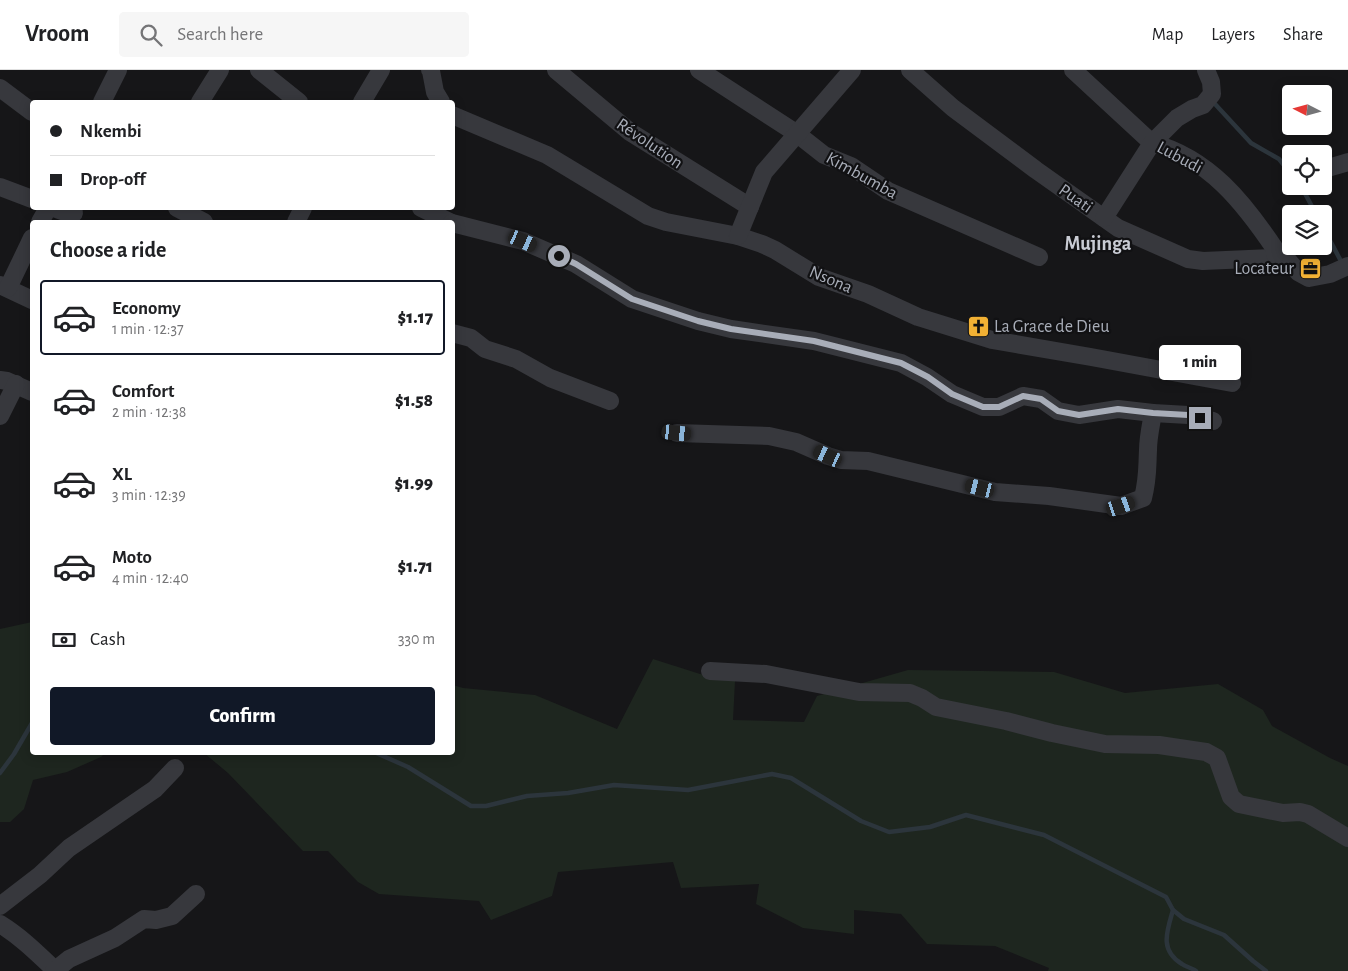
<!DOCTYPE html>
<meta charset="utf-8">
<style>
body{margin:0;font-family:"Alegreya Sans",sans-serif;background:#f6f6f6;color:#202124;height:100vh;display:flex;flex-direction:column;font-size:19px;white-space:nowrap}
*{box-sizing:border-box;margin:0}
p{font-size:16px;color:#757577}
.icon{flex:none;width:28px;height:28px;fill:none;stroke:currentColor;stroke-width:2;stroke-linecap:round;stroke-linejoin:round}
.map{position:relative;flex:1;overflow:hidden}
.sheet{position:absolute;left:30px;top:150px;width:425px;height:535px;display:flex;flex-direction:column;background:#fff;border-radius:5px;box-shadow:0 2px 12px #0003}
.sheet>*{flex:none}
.hud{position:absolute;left:30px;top:30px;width:425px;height:110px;border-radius:5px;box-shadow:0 2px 12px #0003;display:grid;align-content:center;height:110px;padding:0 20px;background:#fff}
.needle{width:32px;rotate:276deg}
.controls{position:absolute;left:1282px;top:15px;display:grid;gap:10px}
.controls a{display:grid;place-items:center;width:50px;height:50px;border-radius:5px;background:#fff;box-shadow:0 2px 12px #0003;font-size:25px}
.end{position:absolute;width:22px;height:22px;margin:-11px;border:6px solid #a8adb8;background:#111;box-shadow:0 0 0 2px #111}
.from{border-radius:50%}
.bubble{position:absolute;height:35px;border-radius:5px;background:#fff;box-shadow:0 2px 12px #0003;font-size:16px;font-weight:800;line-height:35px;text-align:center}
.car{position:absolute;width:15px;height:30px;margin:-15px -8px;border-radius:6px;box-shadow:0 0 4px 1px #0007;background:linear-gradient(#222 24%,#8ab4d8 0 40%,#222 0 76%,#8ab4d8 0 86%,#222 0)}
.hud b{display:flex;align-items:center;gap:18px;height:48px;font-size:19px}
.hud b+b{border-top:1px solid #e0e0e0}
.hud i{width:12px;height:12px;background:#202124}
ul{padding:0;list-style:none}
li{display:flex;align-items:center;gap:15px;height:75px;margin:0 10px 8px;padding:0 10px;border:2px solid transparent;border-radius:5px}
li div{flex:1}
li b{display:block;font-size:19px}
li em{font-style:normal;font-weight:800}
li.current{border-color:#111827}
li>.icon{width:45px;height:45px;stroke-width:1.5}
h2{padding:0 20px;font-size:22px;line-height:60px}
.pay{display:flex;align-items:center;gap:12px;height:55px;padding:0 20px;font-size:19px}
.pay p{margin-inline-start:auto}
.action{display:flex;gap:10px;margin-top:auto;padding:10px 20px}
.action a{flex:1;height:58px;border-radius:5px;background:#111827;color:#fff;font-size:20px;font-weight:800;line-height:58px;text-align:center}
header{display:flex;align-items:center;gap:30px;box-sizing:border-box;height:70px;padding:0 25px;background:#fff;border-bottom:1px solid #e0e0e0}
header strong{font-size:24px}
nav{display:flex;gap:28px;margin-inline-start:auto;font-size:18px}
.search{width:350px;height:45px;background:#f6f6f6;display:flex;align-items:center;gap:12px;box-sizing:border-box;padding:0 18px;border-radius:5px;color:#757577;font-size:19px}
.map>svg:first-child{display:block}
.green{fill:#1e261f}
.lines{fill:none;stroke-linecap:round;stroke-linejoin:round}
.stream{stroke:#2c353c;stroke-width:4.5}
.minor{stroke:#37383d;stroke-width:18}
.route{stroke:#a8adb8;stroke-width:6}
.labels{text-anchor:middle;stroke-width:4.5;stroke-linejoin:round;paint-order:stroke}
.street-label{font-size:18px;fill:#a8adb8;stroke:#111113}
.poi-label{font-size:18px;fill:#a8adb8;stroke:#111113;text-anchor:end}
.quarter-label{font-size:20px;font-weight:bold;fill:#c9ccd4;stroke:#111113}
</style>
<header>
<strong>Vroom</strong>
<div class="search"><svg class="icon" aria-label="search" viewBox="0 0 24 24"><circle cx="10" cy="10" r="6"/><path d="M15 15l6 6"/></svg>Search here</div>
<nav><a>Map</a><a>Layers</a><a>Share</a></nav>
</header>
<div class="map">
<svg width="1348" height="901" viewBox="0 0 1348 901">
<rect width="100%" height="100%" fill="#161618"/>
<g class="green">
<polygon points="32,552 32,682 105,683 101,687 67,702 33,710 24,739 10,752 0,752 0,559"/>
<polygon points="653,589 700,604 735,611 733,650 804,652 817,626 908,600 1054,602 1125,623 1218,614 1263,640 1272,656 1330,688 1348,696 1348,901 1048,901 1049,898 995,876 927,874 901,844 854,840 854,864 803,858 756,834 759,814 681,818 673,792 558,802 552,826 491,850 479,831 379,824 358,812 328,781 303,781 228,703 204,683 452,682 453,615 463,618 535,625 617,659"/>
</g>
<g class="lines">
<g class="stream">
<polyline points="1215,34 1251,73 1279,89 1291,104"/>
<polyline points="1301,116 1316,144"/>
<polyline points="1324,159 1343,195"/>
<path d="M374,682L408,697L471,736H486L527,726L568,723L614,715L688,720L772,704L791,708L861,751L889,762L930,757L966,745L1044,765L1166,827L1173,840C1167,861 1159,880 1182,894C1186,897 1192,898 1196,901"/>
<polyline points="0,703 14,684 32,653"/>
<polyline points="1173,840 1184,849 1224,865 1253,891 1266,901"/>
</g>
<g class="minor">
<polyline points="259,0 299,32"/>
<polyline points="430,0 431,1 435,22 441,32"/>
<polyline points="556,0 630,62 750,137"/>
<polyline points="699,0 796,63 824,85 851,96 888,121 1039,187"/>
<polyline points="910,0 953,38 1036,100 1118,158 1188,189 1203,191 1272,188 1275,185 1286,188 1298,202 1309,208 1330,204 1348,196"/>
<path d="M1073,0L1152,73C1209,88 1244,133 1275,179V185"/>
<polyline points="0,18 32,42"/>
<polyline points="102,32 118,0"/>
<polyline points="200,32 220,0"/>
<polyline points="362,32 381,0"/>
<polyline points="452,45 547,85 648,146 666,152 738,166 762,174 775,180 819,207 868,224 918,247 992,270 1091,287 1232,313"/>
<polyline points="1328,98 1348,92"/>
<polyline points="0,117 32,129"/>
<polyline points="54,138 70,144 74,143"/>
<polyline points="177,138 204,152"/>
<polyline points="421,138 450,152"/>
<polyline points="1104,148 1152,73 1177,48 1192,39 1203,35 1212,24 1211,12 1206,0"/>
<polyline points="40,152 48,138"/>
<polyline points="296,152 303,138"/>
<polyline points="452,153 523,171 576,194 632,229 698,251 731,259 814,271 901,293 927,307 952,324 983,337 999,337 1023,326 1041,329 1058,341 1079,345 1118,339 1153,343 1188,345 1213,351"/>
<polyline points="738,166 764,102 852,0"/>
<polyline points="0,215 32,230"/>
<polyline points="8,218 32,168"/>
<polyline points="452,263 471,268 485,279 516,289 550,308 610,331"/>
<polyline points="0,310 7,311 32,322"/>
<polyline points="0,346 16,314"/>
<path d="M677,363L769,366L796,372L828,386L841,390L868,391L995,422L1049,426L1121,436L1143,428C1148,408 1147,400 1148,380C1148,368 1151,355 1153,343"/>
<polyline points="710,601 766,604 859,622 910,623 922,628 936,637 1006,651 1052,663 1105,674 1159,675 1206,682 1217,688 1231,727 1239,734 1283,743 1300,742 1308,744 1348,768"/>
<polyline points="0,836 40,805 69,778 155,719 175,698"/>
<path d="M0,854C21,867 37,883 55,900"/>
<polyline points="54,901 69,889 115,868 144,849 156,850 172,846 196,824"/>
</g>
</g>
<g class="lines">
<polyline class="route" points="559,186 576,194 632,229 698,251 731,259 814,271 901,293 928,307 952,324 983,337 999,337 1023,326 1041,329 1058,341 1079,345 1118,339 1153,343 1188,345 1200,348"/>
</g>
<defs>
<symbol id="office-square" viewBox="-11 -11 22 22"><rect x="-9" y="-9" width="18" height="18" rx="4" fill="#f2b134" stroke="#111113"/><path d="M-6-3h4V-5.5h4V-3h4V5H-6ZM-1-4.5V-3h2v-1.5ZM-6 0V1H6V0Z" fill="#111"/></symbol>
<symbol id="church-square" viewBox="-11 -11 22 22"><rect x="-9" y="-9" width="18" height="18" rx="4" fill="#f2b134" stroke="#111113"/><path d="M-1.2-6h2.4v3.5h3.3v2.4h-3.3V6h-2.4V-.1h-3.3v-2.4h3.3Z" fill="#111"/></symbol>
</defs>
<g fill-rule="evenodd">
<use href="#office-square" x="1298" y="186" width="25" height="25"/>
<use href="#church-square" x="966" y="244" width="25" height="25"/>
</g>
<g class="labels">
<g class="street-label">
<text transform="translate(650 73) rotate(34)" y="6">Révolution</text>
<text transform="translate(1180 87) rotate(28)" y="6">Lubudi</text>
<text transform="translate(862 105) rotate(29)" y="6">Kimbumba</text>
<text transform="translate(1076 128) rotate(35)" y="6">Puati</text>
<text transform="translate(831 209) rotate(23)" y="6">Nsona</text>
</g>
<g class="poi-label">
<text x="1294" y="204">Locateur</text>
<text x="994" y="262" text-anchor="start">La Grace de Dieu</text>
</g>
<g class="quarter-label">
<text x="1098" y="180">Mujinga</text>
</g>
</g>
</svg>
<div class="controls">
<a><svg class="needle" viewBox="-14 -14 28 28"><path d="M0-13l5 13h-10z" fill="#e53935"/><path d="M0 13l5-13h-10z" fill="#757577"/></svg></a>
<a><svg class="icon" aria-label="locate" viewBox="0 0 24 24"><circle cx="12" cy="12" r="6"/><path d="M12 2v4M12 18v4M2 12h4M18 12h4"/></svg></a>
<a><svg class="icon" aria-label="layers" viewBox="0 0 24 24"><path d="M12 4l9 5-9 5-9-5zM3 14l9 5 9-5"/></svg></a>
</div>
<i class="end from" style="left:559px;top:186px"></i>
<i class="end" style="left:1200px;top:348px"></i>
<div class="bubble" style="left:1159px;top:275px;width:82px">1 min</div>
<i class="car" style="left:523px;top:171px;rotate:114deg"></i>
<i class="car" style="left:677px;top:363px;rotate:96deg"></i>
<i class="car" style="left:828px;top:386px;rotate:295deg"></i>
<i class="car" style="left:980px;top:418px;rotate:284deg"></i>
<i class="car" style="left:1121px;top:436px;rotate:71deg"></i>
<div class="hud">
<b><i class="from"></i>Nkembi</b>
<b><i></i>Drop-off</b>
</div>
<section class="sheet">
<h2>Choose a ride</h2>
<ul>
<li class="current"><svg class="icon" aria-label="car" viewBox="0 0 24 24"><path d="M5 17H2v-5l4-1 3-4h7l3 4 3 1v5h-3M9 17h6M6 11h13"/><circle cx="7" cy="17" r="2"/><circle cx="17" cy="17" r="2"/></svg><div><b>Economy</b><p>1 min · 12:37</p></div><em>$1.17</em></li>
<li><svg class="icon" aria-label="car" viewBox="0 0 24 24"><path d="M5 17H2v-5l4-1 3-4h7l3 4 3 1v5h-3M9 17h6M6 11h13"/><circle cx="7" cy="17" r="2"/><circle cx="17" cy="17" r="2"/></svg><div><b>Comfort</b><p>2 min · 12:38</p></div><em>$1.58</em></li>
<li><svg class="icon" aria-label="car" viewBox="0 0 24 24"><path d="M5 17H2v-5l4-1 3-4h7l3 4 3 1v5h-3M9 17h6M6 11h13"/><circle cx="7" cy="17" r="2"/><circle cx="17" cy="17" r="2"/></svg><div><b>XL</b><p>3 min · 12:39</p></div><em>$1.99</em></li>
<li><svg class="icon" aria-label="car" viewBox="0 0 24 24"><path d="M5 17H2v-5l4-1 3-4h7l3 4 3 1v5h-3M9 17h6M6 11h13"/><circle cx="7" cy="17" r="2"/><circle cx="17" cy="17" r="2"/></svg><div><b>Moto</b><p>4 min · 12:40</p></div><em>$1.71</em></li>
</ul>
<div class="pay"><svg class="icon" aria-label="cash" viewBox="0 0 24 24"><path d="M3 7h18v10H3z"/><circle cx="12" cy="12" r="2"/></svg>Cash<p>330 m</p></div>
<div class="action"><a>Confirm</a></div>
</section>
</div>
